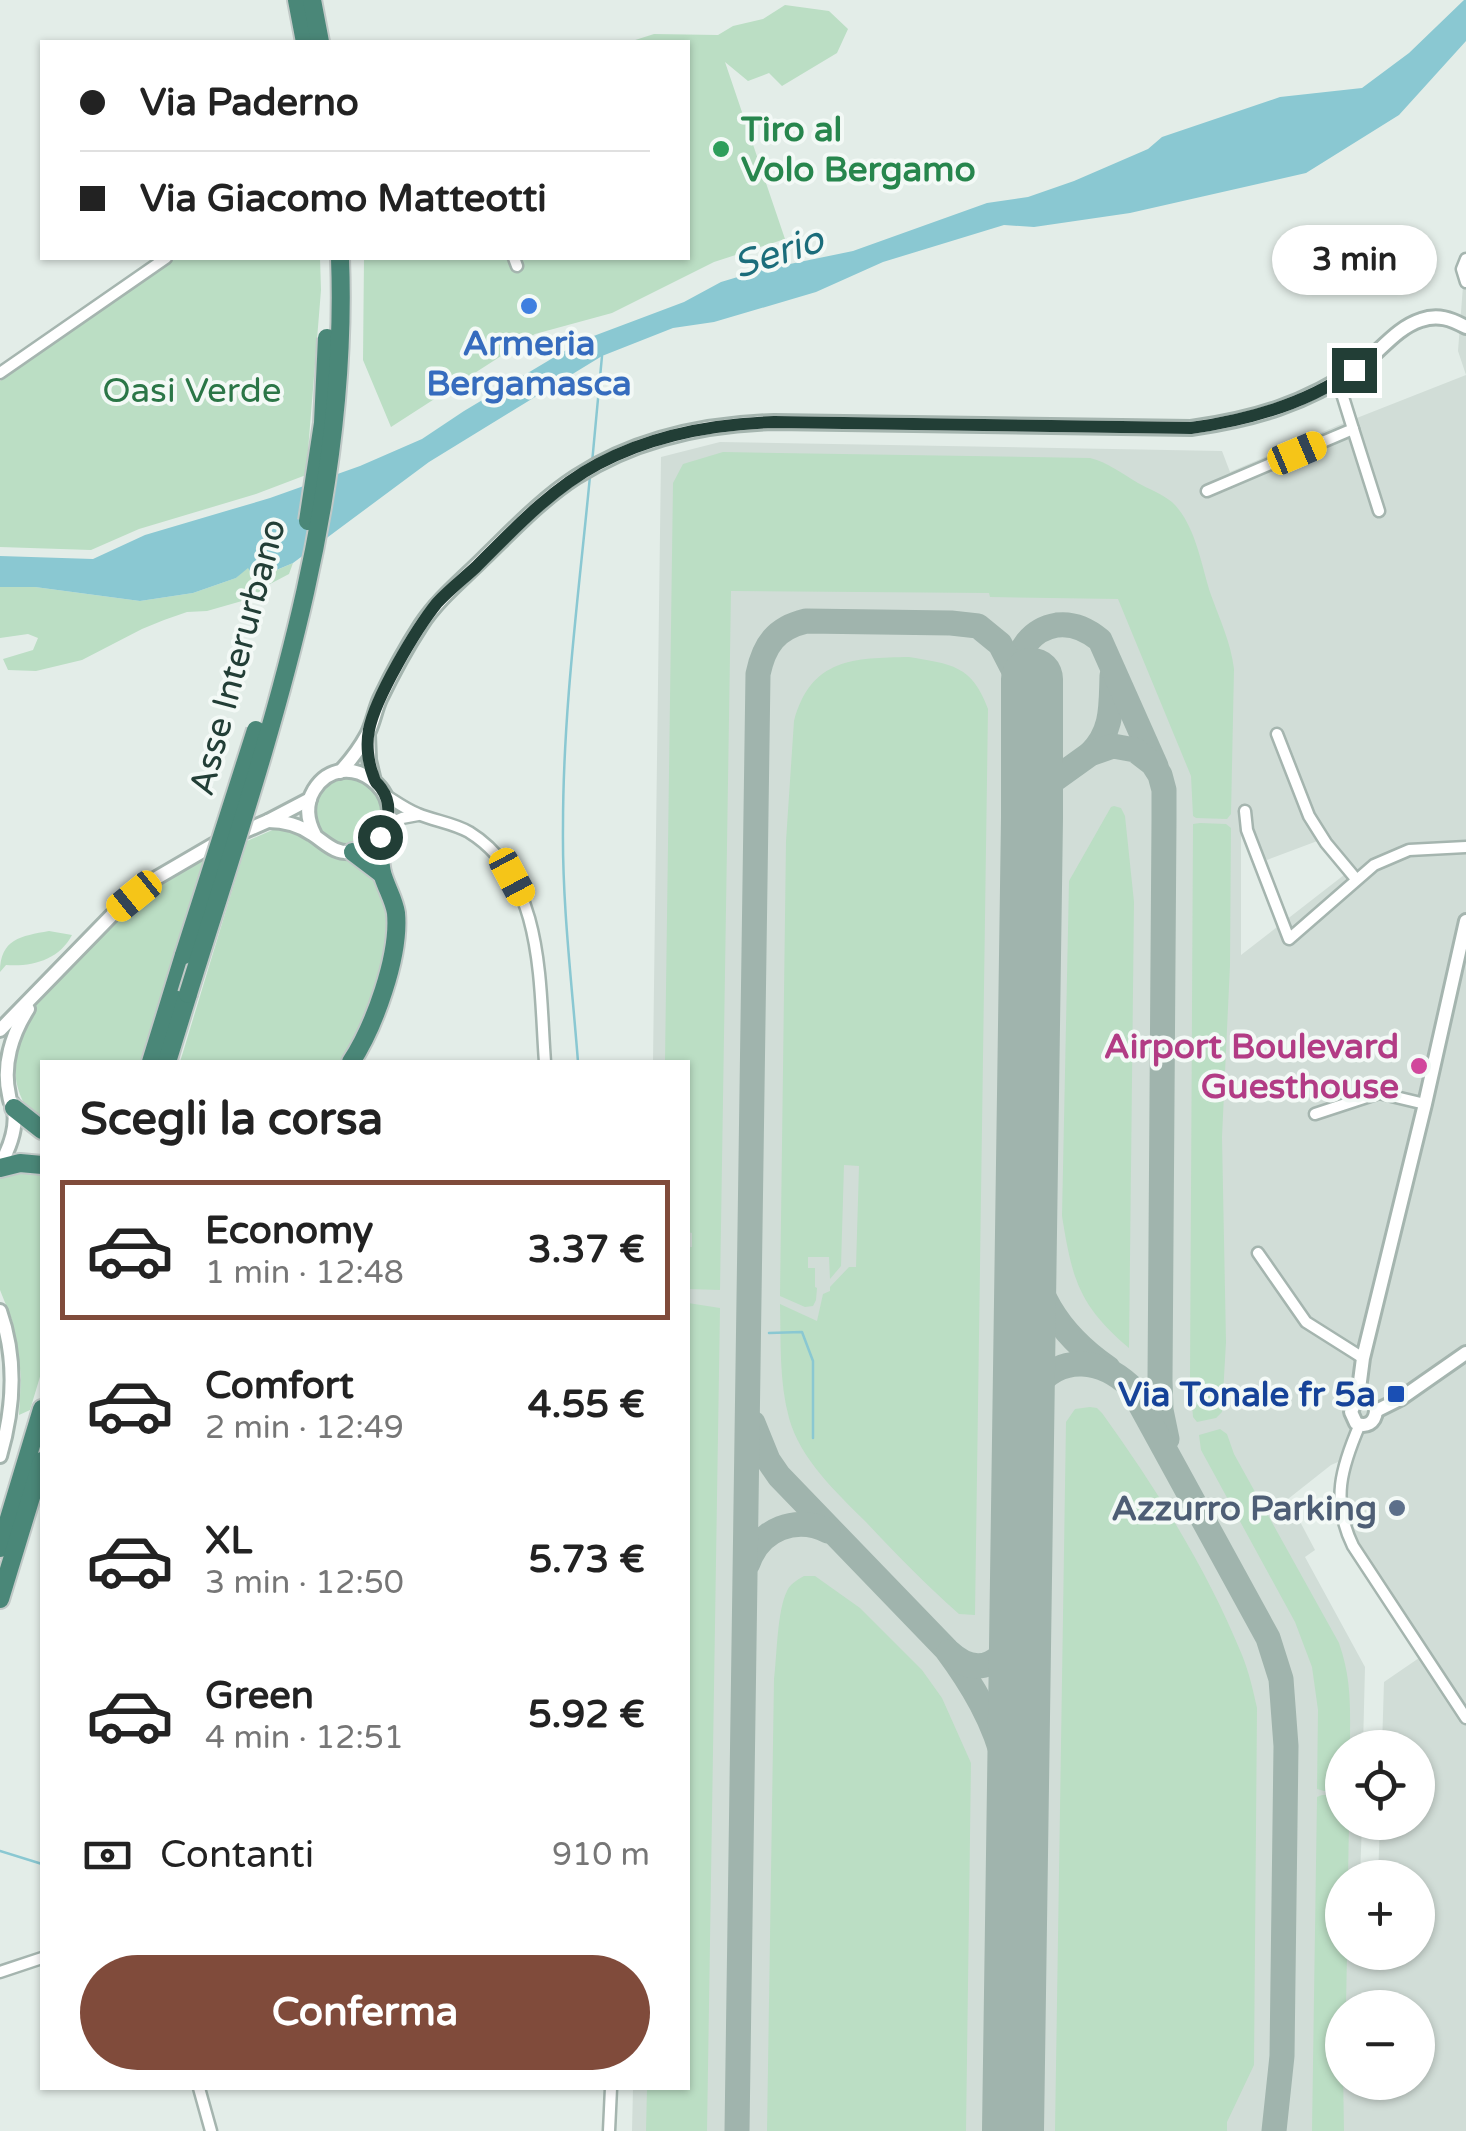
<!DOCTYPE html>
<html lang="it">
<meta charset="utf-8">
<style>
body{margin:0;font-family:"Varela Round",sans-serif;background:#f2f2f2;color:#222;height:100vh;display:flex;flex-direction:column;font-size:38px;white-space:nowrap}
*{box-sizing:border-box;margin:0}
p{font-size:32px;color:#767676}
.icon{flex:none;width:55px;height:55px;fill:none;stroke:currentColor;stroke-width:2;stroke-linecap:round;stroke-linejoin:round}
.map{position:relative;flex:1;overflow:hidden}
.drawer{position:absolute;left:40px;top:1060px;width:650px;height:1030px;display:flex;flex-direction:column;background:#fff;border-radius:0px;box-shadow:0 2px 8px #0004}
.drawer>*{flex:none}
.guide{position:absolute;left:40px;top:40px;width:650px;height:220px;border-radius:0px;box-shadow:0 2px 8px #0004;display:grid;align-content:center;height:220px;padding:0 40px;background:#fff}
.buttons{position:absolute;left:1325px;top:1730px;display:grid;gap:20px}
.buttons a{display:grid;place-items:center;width:110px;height:110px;border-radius:50%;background:#fff;box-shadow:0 2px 8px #0004;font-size:50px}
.end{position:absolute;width:45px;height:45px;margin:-22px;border:12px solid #223e36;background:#fff;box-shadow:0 0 0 5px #fff}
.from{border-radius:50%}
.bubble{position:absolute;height:70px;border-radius:35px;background:#fff;box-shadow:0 2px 8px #0004;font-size:32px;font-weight:700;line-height:70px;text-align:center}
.car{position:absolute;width:30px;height:60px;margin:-30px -15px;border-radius:12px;box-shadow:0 0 8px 2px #0007;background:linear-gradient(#f5c518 24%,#345 0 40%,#f5c518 0 76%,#345 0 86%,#f5c518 0)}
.guide b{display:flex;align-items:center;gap:35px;height:95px;font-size:38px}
.guide b+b{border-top:2px solid #e0e0e0}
.guide i{width:25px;height:25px;background:#222}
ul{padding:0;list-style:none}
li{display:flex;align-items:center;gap:30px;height:140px;margin:0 20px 15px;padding:0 20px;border:5px solid transparent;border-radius:0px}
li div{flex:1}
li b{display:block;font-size:38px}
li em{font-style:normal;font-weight:700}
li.selected{border-color:#804b3b}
li>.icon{width:90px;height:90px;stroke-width:1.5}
h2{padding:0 40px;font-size:45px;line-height:120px}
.pay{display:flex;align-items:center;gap:25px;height:110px;padding:0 40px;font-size:38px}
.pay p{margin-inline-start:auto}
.cta{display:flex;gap:20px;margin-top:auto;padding:20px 40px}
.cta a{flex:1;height:115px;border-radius:60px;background:#804b3b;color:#fff;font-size:40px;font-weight:700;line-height:115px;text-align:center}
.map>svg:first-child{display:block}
.built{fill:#d1ddd7;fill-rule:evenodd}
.green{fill:#bbdec4}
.water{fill:#8ac8d2}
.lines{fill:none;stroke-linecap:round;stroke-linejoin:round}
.stream{stroke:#8ac8d2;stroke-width:2.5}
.taxiway{stroke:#a0b4ad;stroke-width:25}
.runway{stroke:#a0b4ad;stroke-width:62}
.minor-casing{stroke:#a5b5af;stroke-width:15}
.tertiary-casing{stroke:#a5b5af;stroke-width:18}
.trunk-casing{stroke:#c1c9c7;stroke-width:22}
.minor{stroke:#fff;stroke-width:10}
.tertiary{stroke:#fff;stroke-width:12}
.trunk{stroke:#4a8778;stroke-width:18}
.trunk-bridge-casing{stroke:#c1c9c7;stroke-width:22;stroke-linecap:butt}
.trunk-bridge{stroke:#4a8778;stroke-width:18}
.route{stroke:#223e36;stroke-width:12}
.leisure-dot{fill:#2e9e5b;stroke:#f3f9f6;stroke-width:4}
.shop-dot{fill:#3f7fe0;stroke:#f3f9f6;stroke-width:4}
.hotel-dot{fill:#d1479c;stroke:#f3f9f6;stroke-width:4}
.transit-dot{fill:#1a4fb4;stroke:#f3f9f6;stroke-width:4}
.service-dot{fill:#5c6f8a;stroke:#f3f9f6;stroke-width:4}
.labels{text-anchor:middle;stroke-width:8;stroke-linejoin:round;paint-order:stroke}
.leisure-label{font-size:35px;font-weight:bold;fill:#27864d;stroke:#f3f9f6;text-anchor:start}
.shop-label{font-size:35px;font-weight:bold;fill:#366cbe;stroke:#f3f9f6}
.park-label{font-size:35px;fill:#2b7647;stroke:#f3f9f6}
.street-label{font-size:35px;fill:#223e36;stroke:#f3f9f6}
.hotel-label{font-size:35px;font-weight:bold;fill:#b23c85;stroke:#f3f9f6;text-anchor:end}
.transit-label{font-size:35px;font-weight:bold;fill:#164399;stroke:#f3f9f6;text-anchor:end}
.service-label{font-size:35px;font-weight:bold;fill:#4e5e75;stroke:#f3f9f6;text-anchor:end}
.water-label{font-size:38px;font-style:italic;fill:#1b6d7b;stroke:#f3f9f6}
</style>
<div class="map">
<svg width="1466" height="2131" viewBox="0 0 1466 2131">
<rect width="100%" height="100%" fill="#e3ede8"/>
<path class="built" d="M1466,271V2131H632L633,2088H688V1062H653L661,457L720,442L1222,451L1230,472L1339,425L1466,375L1458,351L1464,273ZM1241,832L1267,860L1320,840L1344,875L1241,955ZM1338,1462L1336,1505L1344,1538L1419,1658L1384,1682L1382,1747L1418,1748V1822L1380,1823L1378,1877L1418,1878V1952H1342V1878L1360,1877L1362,1823L1342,1822V1748L1363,1747L1365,1667L1305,1557L1315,1550L1288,1499L1331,1465ZM1342,2008H1418V2082H1342Z"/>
<g class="green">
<polygon points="785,5 829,11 848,29 837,53 782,86 769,73 748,81 725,62 785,239 714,262 612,313 535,334 391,427 363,360 364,258 688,258 688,42 629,42 654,34 718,35 733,26 763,19"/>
<polygon points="176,258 320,258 321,290 306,475 256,494 139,529 91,550 0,547 0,381"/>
<path d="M723,452L1090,458C1109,463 1121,473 1138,483C1149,489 1162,494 1172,502C1196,525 1201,565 1211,595C1220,620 1231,643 1234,669L1231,814L1227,819L1196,818L1193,816L1191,776L1118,599L990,597L989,593L731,591L720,1290L688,1289V1247H692V1233L688,1232V1062H665L673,483L683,464Z"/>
<polygon points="293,563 289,574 270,584 249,599 207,611 187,612 164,620 142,629 82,660 36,671 8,670 3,659 33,650 38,638 28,634 0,638 0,587 35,587 140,601 193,593 236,578 248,567 256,579"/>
<path d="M909,657C951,664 972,665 988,709L975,1615L959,1614C926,1585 896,1554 866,1522C837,1493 800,1459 789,1418C779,1381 781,1342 780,1304L817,1321L823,1294L830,1291V1287L849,1267H856L859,1166L844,1165L841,1266L830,1279L829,1257H808V1268H815V1287L817,1288L816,1300L813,1306L805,1307L780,1296L786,841L794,721C811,658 854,658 909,657Z"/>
<circle cx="348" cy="811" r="34"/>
<path d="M1114,806L1121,808L1125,816L1134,902L1129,1348C1079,1306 1072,1279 1062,1216L1069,881L1111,807Z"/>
<polygon points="1200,823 1226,824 1231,828 1230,965 1222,1137 1226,1342 1222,1412 1216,1418 1197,1422 1193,1417 1190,1379 1193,824"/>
<polygon points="287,827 295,829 325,853 357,860 381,883 392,931 375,998 347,1053 340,1062 180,1062 247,841 277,828"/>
<path d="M208,858L142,1062H42V1123C12,1103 9,1058 23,1026C34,1000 63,977 82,956C101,936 120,913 142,896C163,880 185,870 208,858Z"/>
<path d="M49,931L72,935C59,960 32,967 6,965L0,972C0,939 21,936 49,931Z"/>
<polygon points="42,1170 42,1370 30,1410 19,1415 21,1377 18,1351 12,1320 0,1290 0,1177 10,1171"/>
<polygon points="688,1303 720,1308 707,2131 646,2131 647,2088 688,2088"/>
<path d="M1090,1407L1097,1408L1102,1413C1156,1488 1207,1569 1242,1655C1249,1672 1253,1690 1257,1708L1254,2065L1227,2122V2131H1055L1066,1422L1075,1409Z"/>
<path d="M1220,1429L1227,1434L1234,1454L1339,1643C1352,1680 1350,1709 1350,1747L1342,1748V1790L1324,1791L1317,1789L1318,1710L1312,1667L1295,1622L1201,1450L1199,1435Z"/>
<path d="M804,1576H815L860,1608L922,1670L942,1698L971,1763L966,2131H767L774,1679C777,1656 777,1611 787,1591C790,1584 797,1580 804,1576Z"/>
<polygon points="1322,1795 1342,1795 1342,1822 1349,1823 1348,1877 1342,1878 1342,1952 1347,1953 1346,2007 1342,2008 1344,2131 1312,2131 1317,1797"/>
</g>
<polygon class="water" points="1464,0 1466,0 1466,41 1399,115 1306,173 1130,213 1034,227 1004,225 883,262 816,292 714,322 673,328 602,356 429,462 293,563 255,579 248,568 236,578 193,593 140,601 35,587 0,587 0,556 93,559 145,535 270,498 360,466 422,439 464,411 583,340 684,302 721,282 761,270 853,251 987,203 1028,197 1074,181 1148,149 1162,137 1280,97 1362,88 1409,53"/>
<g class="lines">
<g class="stream">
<polyline points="592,463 602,356"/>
<path d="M578,1062C572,984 562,905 563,826C563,709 579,592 590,476"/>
<polyline points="769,1333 802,1332 813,1361 813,1438"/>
<polyline points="0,1851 42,1864"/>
</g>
<g class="taxiway">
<path d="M1090,754C1113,732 1111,706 1112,676"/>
<path d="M1026,793C1027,765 1031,732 1028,706C1026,695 1020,686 1018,676C1014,650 1033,629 1057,625C1073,623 1088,630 1100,640L1156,766"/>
<polyline points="1032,818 1042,793 1051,782 1090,754 1113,746 1135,750 1153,764 1160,775 1164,790 1164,820 1160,1380 1161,1410 1167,1439"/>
<path d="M1026,1228C1032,1290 1056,1332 1108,1368"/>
<path d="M1023,1417C1026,1407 1029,1395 1036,1387C1062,1353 1102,1360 1130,1386L1268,1638L1281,1679L1286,1746L1282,2056L1274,2131"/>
<path d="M753,1423L768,1460L779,1476L946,1649C972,1684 995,1722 1005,1766C1010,1791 1013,1818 1017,1843"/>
<path d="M748,1563C760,1529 796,1515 828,1531"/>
<path d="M949,1652C980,1681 1004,1660 1020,1630"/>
<path d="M737,2131L758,674C764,645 776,628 806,621L951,623L978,626L1000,644L1018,679"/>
</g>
<polyline class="runway" points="1013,2131 1032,818 1032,679"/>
<defs>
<g id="minor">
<polyline points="514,258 517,266"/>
<polyline points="1466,259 1462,269 1466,282"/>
<polyline points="0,373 166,258"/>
<polyline points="1353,429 1379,511"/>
<polyline points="1207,491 1353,429 1338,381"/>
<polyline points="1277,734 1309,816 1326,843 1356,879"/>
<path d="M385,795C396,802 407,810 418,814C435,821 453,823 469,832C545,879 539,984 545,1062"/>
<polyline points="1245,811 1247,830 1289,939 1374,865 1409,850 1466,847"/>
<polyline points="386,825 402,818 418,815"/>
<polyline points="1315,1114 1379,1093 1425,1104"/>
<polyline points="1258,1253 1306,1322 1363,1358"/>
<path d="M1360,1424C1341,1468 1331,1501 1353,1546L1466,1718"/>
<polyline points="0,1972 42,1958"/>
<polyline points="199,2088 211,2131"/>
<polyline points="609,2131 611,2088"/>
</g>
<g id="tertiary">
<polyline points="368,735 369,760 374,781"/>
<path d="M340,772C350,761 360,748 367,735C373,724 375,710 380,699C392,674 406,648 421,625C438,599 462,580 484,558C513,530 542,499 576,477C635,439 705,424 774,422L1191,428C1255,419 1305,404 1359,367C1380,352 1396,328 1421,320C1438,314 1451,319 1466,327"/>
<path d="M268,821C283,821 299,825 312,834C326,843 334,854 353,852C363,851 373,846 379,837C415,794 344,742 314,790C305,805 307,820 315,835"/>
<polyline points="0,1030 116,911 153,880 213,845 268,821 310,799"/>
<path d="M0,1165C9,1149 17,1129 14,1110C12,1096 11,1109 9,1095C2,1065 12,1034 28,1009"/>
<path d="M0,1311C17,1359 14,1408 0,1456"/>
<polyline points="1360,1400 1359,1389 1363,1358 1425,1104 1466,921"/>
<path d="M1360,1400L1354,1405L1351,1412L1356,1423C1366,1428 1375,1423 1376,1411"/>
<polyline points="1376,1411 1400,1399 1466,1353"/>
</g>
<g id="trunk">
<polyline points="297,0 305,42"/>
<polyline points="312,0 320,42"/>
<polyline points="353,852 382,874"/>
<polyline points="151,1062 184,955"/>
<polyline points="167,1062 188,994"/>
<path d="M351,1062C374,1027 400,956 396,913C394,900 387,889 383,876C379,865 380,849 380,837"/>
<polyline points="14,1108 42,1130"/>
<polyline points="0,1168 20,1163 42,1165"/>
<polyline points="0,1548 42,1409"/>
<polyline points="0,1599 42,1461"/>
</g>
</defs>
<use href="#minor" class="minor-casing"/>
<use href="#tertiary" class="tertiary-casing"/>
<use href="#trunk" class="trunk-casing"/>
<use href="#minor" class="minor"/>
<use href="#tertiary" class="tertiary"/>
<use href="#trunk" class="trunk"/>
<defs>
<g id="trunk-bridge">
<polyline points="308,521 323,423 327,338"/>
<polyline points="184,955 256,730"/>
<path d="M188,994C263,753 350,514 340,258"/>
</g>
</defs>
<use href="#trunk-bridge" class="trunk-bridge-casing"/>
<use href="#trunk-bridge" class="trunk-bridge"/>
</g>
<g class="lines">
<path class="route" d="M380,837C390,822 392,803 381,788C375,780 376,785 373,775C368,762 366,744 369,730C375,698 416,629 437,603C449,590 463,579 476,567C513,530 551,489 598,464C652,435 713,424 774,422L1191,428C1250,420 1306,404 1354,370"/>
</g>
<circle class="leisure-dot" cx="721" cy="149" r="10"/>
<circle class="shop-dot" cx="529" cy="306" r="10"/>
<circle class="hotel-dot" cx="1419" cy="1066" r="10"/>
<rect class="transit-dot" x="1386" y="1384" width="20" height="20" rx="5"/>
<circle class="service-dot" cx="1397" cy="1508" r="10"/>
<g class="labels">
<g class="leisure-label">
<text x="741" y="141">Tiro al<tspan x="741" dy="40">Volo Bergamo</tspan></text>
</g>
<g class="shop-label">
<text x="529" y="355">Armeria<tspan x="529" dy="40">Bergamasca</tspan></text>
</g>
<g class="park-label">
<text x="192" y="402">Oasi Verde</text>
</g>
<g class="street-label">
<text transform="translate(237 657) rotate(-75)" y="12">Asse Interurbano</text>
</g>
<g class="hotel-label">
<text x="1399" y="1058">Airport Boulevard<tspan x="1399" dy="40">Guesthouse</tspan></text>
</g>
<g class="transit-label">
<text x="1376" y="1406">Via Tonale fr 5a</text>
</g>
<g class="service-label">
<text x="1377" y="1520">Azzurro Parking</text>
</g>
<g class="water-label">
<text transform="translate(778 252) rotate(-18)" y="13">Serio</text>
</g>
</g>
</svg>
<div class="buttons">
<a><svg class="icon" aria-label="locate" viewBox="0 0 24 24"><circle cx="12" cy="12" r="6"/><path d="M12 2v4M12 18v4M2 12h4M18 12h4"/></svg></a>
<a>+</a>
<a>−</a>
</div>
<i class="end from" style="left:380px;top:837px"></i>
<i class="end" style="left:1354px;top:370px"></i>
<div class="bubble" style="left:1272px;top:225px;width:165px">3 min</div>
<i class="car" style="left:1297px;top:453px;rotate:67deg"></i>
<i class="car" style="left:512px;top:877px;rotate:152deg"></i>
<i class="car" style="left:134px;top:896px;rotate:231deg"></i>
<div class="guide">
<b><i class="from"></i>Via Paderno</b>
<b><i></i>Via Giacomo Matteotti</b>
</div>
<section class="drawer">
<h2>Scegli la corsa</h2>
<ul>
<li class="selected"><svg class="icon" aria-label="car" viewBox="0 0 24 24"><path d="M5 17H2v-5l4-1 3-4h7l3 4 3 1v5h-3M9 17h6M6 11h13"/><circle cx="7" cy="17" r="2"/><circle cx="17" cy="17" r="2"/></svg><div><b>Economy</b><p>1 min · 12:48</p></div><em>3.37 €</em></li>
<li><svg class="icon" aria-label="car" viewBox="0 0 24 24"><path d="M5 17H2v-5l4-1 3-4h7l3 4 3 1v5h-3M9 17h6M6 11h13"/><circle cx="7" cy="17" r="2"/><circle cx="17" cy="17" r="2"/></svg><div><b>Comfort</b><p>2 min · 12:49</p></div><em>4.55 €</em></li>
<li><svg class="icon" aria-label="car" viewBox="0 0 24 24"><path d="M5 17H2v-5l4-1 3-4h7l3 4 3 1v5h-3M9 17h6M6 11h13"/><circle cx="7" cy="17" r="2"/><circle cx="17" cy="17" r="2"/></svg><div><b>XL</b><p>3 min · 12:50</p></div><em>5.73 €</em></li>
<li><svg class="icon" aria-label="car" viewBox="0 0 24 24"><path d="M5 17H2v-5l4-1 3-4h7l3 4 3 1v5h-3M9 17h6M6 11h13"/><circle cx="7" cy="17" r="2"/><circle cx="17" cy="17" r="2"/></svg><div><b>Green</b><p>4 min · 12:51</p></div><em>5.92 €</em></li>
</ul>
<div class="pay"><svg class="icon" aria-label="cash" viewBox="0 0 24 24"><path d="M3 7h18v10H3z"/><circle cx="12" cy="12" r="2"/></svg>Contanti<p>910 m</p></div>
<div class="cta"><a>Conferma</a></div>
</section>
</div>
